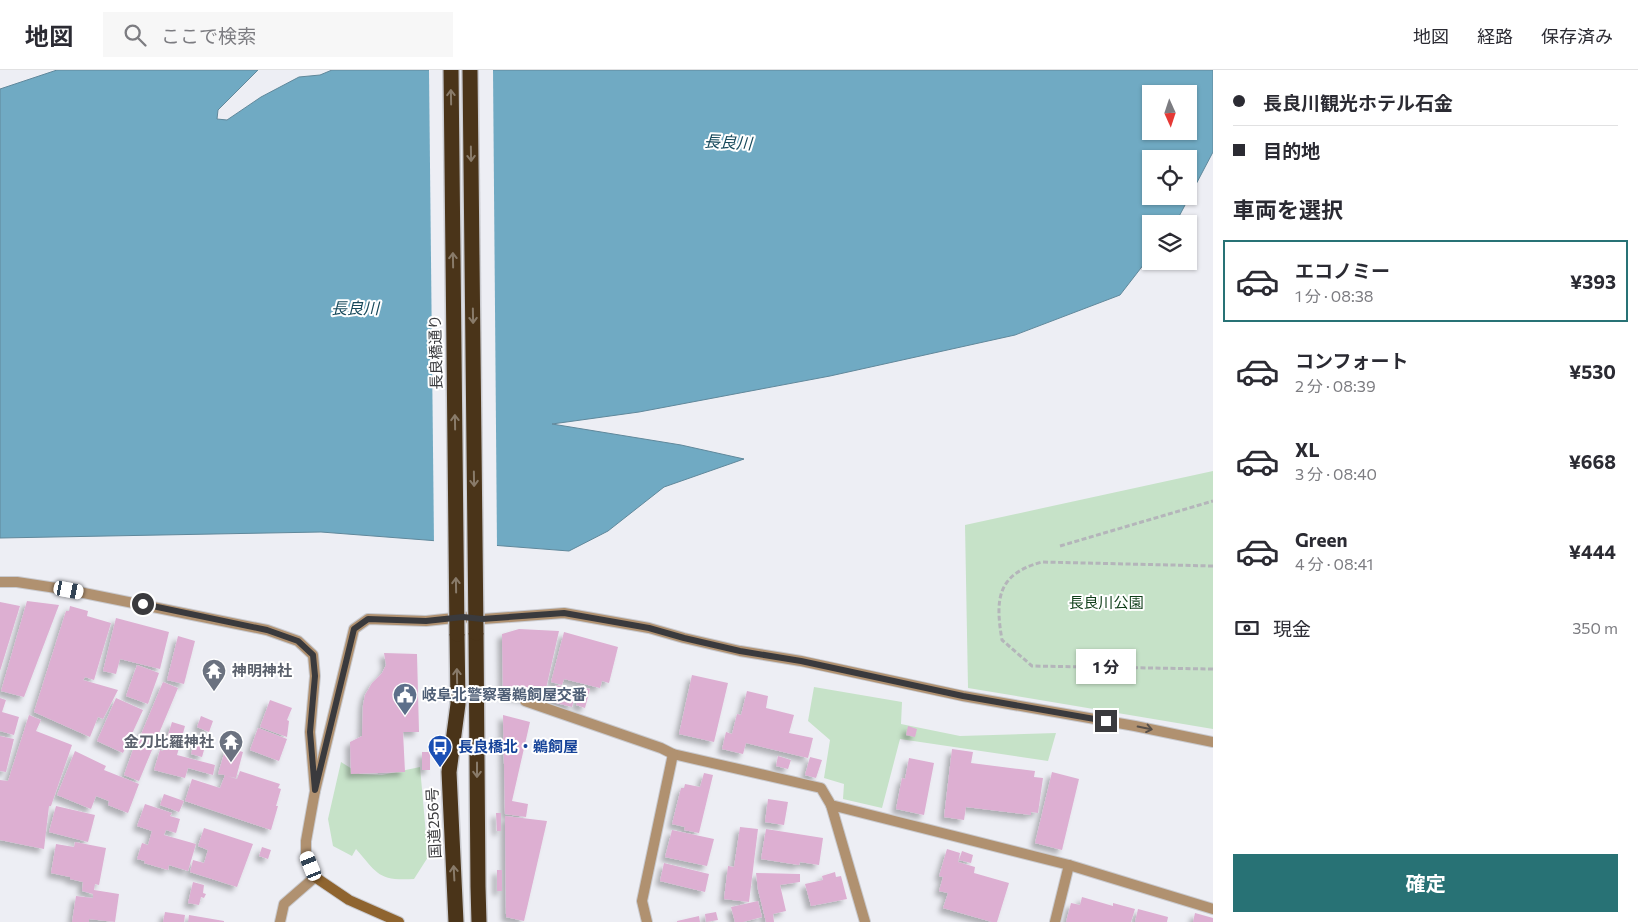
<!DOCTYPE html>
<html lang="ja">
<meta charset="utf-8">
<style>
body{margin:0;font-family:Commissioner,"Noto Sans JP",sans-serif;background:#f7f7f7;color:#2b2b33;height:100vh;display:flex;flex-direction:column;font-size:19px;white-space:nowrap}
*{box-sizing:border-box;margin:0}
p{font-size:16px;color:#7c7c81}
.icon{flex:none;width:28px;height:28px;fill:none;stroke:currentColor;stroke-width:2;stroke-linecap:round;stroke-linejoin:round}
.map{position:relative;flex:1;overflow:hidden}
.side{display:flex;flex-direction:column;background:#fff;width:425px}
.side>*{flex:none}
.top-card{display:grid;align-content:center;height:110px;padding:0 20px;background:#fff}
.needle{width:32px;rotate:177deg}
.fabs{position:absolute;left:1142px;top:15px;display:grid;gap:10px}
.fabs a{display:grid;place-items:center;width:55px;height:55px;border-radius:0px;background:#fff;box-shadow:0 1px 4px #0004;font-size:25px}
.end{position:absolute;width:22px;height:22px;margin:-11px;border:6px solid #3a3a3d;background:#fff;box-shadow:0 0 0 2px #fff}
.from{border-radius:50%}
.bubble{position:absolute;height:35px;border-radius:0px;background:#fff;box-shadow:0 1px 4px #0004;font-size:16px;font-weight:700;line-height:35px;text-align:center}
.car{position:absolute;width:15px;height:30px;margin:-15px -8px;border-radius:6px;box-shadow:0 0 4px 1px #0007;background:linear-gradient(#fff 24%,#345 0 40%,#fff 0 76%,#345 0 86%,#fff 0)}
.top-card b{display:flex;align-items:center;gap:18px;height:48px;font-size:19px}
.top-card b+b{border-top:1px solid #e1e1e2}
.top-card i{width:12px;height:12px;background:#2b2b33}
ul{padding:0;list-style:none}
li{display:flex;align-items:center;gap:15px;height:82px;margin:0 10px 8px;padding:0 10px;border:2px solid transparent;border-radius:0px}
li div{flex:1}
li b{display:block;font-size:19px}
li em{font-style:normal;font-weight:700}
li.on{border-color:#287275}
li>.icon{width:45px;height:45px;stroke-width:1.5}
h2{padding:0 20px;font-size:22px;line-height:60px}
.pay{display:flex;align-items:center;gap:12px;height:55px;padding:0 20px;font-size:19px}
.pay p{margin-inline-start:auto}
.button{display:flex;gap:10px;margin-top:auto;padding:10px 20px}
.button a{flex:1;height:58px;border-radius:0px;background:#287275;color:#fff;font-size:20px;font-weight:700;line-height:58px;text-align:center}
header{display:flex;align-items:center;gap:30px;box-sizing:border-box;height:70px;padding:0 25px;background:#fff;border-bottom:1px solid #e1e1e2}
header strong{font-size:24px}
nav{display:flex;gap:28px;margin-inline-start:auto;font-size:18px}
.search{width:350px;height:45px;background:#f7f7f7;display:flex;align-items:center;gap:12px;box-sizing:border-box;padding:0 18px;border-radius:0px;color:#7c7c81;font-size:19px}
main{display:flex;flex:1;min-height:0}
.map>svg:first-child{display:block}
.green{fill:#c6e2c8}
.water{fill:#70aac3;stroke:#60889b;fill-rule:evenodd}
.pier{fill:#edeef4}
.building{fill:#ddafd2;filter:url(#shadow)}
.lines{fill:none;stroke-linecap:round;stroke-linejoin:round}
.street-casing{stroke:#c9cacf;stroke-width:12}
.secondary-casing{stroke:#c9cacf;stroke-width:12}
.highway-casing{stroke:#c9cacf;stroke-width:18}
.path{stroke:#b4b5ba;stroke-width:3;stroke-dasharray:5 2.5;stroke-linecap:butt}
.street{stroke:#b09170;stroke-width:10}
.secondary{stroke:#8f642f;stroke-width:10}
.highway{stroke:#4a3419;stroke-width:15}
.highway-bridge-casing{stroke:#c9cacf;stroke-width:18;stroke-linecap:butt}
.highway-bridge{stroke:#4a3419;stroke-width:15}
.oneway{stroke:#897b6a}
.oneway2{stroke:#58504a}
.route{stroke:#3a3a3d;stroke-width:6}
.labels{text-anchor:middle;stroke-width:4;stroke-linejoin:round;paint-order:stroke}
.street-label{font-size:15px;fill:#3a3a3d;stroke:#fff}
.park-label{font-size:15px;fill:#0f3e19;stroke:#fff}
.worship-label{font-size:15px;font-weight:bold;fill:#5b616d;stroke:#fff;text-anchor:start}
.service-label{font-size:15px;font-weight:bold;fill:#4e5e75;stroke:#fff;text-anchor:start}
.transit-label{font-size:15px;font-weight:bold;fill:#164399;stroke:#fff;text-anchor:start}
.water-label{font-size:16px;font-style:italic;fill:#17495b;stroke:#fff}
</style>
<header>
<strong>地図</strong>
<div class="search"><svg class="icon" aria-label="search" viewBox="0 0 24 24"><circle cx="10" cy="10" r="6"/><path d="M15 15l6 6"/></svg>ここで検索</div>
<nav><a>地図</a><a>経路</a><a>保存済み</a></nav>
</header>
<main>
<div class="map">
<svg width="1213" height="852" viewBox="0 0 1213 852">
<defs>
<filter id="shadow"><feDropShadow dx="-4.5" dy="4.5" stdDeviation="2.5" flood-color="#0004"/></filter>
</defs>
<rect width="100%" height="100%" fill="#edeef4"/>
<g class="green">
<polygon points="1213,401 1213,659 968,618 965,455"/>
<polygon points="814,617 902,632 901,654 960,666 1056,663 1048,691 900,669 882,738 843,729 844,714 824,708 830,670 808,651"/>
<path d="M341,692L360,704L382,705L420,697L428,787L414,809C378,811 378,804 356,779L352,786L333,776L328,749Z"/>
</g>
<path class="water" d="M57,0H258L218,40L217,49L227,50L261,27L299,7L320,5L332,0H1213V82L1175,154H1151V185L1120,225L1015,265L830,306L639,342L552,354L681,375L744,389L664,417L608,461L569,481L321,462L0,468V19ZM1151,24H1189V61H1151ZM1151,89H1189V126H1151Z"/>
<polygon class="pier" points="429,0 493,0 497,478 434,474"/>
<g class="building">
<polygon points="27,531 59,535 24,627 1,621"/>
<polygon points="0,532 20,536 0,601"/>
<polygon points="70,536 88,541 87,546 111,553 94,610 85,607 83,610 118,620 103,649 98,647 90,667 34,642 66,541 69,541"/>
<polygon points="116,548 169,562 160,599 120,589 116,604 103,601"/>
<polygon points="519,559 559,561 543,632 503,625 502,564"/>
<polygon points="564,562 618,577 609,613 602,611 600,618 564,609 562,615 551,612"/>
<polygon points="178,566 195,571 184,614 167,610"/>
<polygon points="384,583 417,584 419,662 403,662 405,702 351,704 350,672 362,666 363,635 365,625 372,613 382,603 386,595"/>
<polygon points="137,595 159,603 148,634 126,626"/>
<polygon points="692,605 728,613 714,672 679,664"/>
<polygon points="163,612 178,618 139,711 124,705 135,674 137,674"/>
<polygon points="556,615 576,620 572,637 552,632"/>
<polygon points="582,617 590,619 585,638 576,635"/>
<polygon points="747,621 768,626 766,638 794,645 789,663 813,668 808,688 746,673 743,684 722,679 726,662 732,664 737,644 741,645"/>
<polygon points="0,628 6,630 2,642 19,647 14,665 0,661"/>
<polygon points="116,628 143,640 123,683 97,671"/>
<polygon points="270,630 292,638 287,650 289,651 287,667 260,657"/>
<polygon points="29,645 41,650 36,661 72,675 51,736 49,736 44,779 0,770 0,710 8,711"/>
<polygon points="503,645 530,652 512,731 528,734 526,747 505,744"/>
<polygon points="201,646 213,651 209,662 197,657"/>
<polygon points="172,652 185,656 177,685 215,695 213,705 188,698 185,708 154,700 160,680 163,681"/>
<polygon points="908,656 917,659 915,667 906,665"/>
<polygon points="258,658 287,669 279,691 250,680"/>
<polygon points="0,666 14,669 6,702 0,701"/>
<polygon points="195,670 206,673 202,687 191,684"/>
<polygon points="226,677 243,682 236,708 227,706 237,709 240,701 280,714 278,718 281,719 276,736 278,736 271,760 185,731 192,709 220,718 225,705 218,704"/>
<polygon points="952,679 973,682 971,693 1035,701 1034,707 1043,708 1038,743 1031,742 1031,745 966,737 964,750 944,747"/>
<polygon points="75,681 106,696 104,700 139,714 128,743 108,735 109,731 96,726 91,739 57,725"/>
<rect x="422" y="682" width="8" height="18"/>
<polygon points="778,686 791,690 788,699 776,696"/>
<polygon points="810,687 822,690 816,708 805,705"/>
<polygon points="909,688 934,693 924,745 896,739 902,708 905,709"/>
<polygon points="1052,702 1079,709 1062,780 1035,773"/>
<polygon points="704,703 713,705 699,763 684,760 685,757 672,754 681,718 684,718 685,714 700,717"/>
<polygon points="164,724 184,731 179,742 160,735"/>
<polygon points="768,729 788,732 784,755 765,752"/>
<polygon points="145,734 172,743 170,746 180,749 176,763 166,760 164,765 196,774 188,801 169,795 168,800 144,793 145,791 137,789 142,773 148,775 152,761 137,756"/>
<polygon points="56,736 95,745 88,772 49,762"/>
<polygon points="496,743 501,743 501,761 497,761"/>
<polygon points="505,746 547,751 524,851 506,847"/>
<polygon points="740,757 758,759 749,832 724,829 728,796 734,797"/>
<polygon points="204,758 253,774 237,817 190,802 193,790 204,793 208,780 198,776"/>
<polygon points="766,759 823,768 819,795 800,792 799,795 761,789"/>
<polygon points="672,760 714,769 707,796 665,787"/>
<polygon points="75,772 106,778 99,815 95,814 94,820 119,824 115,852 89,849 89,852 72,852 76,826 93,828 93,824 82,821 83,812 70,809 70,807 51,803 56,774 74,777"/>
<polygon points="262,777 271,780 268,789 259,786"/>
<polygon points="947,779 960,783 958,792 975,797 974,803 1009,813 997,852 992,852 943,838 948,823 939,821 943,807 939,806"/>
<polygon points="962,781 973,785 971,793 959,790"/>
<polygon points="664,793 709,804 705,822 660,811"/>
<rect x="497" y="800" width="5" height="21"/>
<polygon points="835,802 836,807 841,806 847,829 811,836 805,814 823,810 822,806"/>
<polygon points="756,803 800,804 800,812 780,815 786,841 773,844 774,852 766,852 758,820"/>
<polygon points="193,812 204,815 203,823 206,824 204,828 201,827 199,835 188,833"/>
<polygon points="1082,827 1113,836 1113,833 1135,839 1131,852 1066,852 1071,833 1080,835"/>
<polygon points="758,831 762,847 743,852 735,852 731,837"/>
<polygon points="1138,839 1168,847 1167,852 1135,852"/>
<polygon points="165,842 185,845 184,852 163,852"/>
<polygon points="716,842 718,850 706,852 705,844"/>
<polygon points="1195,843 1213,848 1213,852 1193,852"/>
<polygon points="189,845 224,851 224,852 188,852"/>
<polygon points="699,846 700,852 677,852 677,851"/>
</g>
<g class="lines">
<defs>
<g id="street">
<polyline points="0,512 17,512 69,520 267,560 298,571 313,585 315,606 310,662 315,721 306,771 306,785 315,807 284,834 280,852"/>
<polyline points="525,631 661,678 673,684 821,718 831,735 1069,795 1213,839"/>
<polyline points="315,721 354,559 368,549 426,551 463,547 483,549 564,543 649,558 684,568 740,581 801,591 963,626 1135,656 1213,672"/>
<polyline points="831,735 865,852"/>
<polyline points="647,852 642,831 673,684"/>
<polyline points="1055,852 1069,795"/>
</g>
<polyline id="secondary" points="315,807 349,830 399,852"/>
<g id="highway">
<polyline points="476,563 478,817 479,852"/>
<polyline points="456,852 449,702 458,634 457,564"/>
</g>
</defs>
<use href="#street" class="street-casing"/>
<use href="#secondary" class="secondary-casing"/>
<use href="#highway" class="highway-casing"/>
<g class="path">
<polyline points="1060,476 1213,431"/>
<path d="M1213,496L1042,492C997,504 995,529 1002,570L1032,596L1213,599"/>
<polyline points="496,620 511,626"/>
</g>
<use href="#street" class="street"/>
<use href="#secondary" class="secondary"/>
<use href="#highway" class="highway"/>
<defs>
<g id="highway-bridge">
<polyline points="451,0 457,564"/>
<polyline points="470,0 476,563"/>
</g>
</defs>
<use href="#highway-bridge" class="highway-bridge-casing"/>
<use href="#highway-bridge" class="highway-bridge"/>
</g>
<defs><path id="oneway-shaft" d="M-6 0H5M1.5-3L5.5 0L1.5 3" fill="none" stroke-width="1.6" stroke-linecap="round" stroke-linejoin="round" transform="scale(1.25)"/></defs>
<g class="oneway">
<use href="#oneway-shaft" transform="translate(451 27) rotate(-91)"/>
<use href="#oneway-shaft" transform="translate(471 84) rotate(89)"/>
<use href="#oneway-shaft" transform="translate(453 190) rotate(-91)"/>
<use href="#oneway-shaft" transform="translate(473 246) rotate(89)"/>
<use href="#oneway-shaft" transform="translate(455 352) rotate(-91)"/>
<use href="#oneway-shaft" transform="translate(474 409) rotate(89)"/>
<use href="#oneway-shaft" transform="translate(456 515) rotate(-91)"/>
<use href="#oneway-shaft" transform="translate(457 606) rotate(-91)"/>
<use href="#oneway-shaft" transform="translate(477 700) rotate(90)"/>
<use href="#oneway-shaft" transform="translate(454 803) rotate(-93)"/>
</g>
<use class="oneway2" href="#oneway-shaft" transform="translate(1145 658) rotate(11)"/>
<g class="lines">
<polyline class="route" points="143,534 267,560 298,571 313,585 315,606 310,662 315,720 354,559 368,549 426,551 463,547 482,549 564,543 649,558 684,568 740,581 801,591 963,626 1106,651"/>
</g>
<defs>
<symbol id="temple-pin" viewBox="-11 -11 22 30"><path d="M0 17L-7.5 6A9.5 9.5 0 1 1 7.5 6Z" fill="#6b7280" stroke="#fff"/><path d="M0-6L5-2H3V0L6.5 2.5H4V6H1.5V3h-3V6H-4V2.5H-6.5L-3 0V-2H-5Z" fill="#fff"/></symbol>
<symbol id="civic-pin" viewBox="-11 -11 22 30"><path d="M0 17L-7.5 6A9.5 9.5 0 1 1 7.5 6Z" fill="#5c6f8a" stroke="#fff"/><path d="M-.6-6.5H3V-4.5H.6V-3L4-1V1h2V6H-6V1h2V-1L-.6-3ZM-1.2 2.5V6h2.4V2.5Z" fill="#fff"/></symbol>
<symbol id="bus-pin" viewBox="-11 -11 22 30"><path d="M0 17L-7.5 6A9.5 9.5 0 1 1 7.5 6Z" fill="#1a4fb4" stroke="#fff"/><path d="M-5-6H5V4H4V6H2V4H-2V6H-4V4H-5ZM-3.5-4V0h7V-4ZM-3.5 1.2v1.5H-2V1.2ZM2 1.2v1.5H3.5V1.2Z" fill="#fff"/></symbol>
</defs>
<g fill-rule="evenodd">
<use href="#temple-pin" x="200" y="587" width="28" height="38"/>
<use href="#civic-pin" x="391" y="611" width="28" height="38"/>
<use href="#temple-pin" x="217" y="658" width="28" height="38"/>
<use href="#bus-pin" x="426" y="663" width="28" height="38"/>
</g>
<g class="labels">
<g class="street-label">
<text transform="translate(436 282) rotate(-91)" y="5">長良橋通り</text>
<text transform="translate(434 753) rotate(-93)" y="5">国道256号</text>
</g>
<g class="park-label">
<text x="1106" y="538">長良川公園</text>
</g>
<g class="worship-label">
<text x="232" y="606">神明神社</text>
<text x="214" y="677" text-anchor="end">金刀比羅神社</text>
</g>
<g class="service-label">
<text x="422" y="630">岐阜北警察署鵜飼屋交番</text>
</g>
<g class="transit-label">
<text x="458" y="682">長良橋北・鵜飼屋</text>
</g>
<g class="water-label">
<text transform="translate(728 72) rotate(3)" y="6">長良川</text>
<text x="355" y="244">長良川</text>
</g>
</g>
</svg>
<div class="fabs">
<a><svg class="needle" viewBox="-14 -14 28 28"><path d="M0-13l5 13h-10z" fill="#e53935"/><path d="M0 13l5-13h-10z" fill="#7c7c81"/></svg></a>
<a><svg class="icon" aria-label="locate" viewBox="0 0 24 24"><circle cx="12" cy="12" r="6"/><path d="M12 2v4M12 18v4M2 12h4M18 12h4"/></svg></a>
<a><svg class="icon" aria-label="layers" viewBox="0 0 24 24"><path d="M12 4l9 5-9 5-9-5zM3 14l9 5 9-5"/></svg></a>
</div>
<i class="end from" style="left:143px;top:534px"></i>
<i class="end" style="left:1106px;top:651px"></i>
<div class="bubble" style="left:1076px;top:579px;width:60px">1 分</div>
<i class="car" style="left:69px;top:520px;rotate:101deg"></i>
<i class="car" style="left:311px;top:796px;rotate:338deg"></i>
</div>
<section class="side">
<div class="top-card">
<b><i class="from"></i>長良川観光ホテル石金</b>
<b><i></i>目的地</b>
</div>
<h2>車両を選択</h2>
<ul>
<li class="on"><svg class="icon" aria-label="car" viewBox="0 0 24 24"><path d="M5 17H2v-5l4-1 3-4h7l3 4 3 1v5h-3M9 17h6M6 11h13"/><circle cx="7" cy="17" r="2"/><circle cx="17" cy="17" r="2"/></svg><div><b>エコノミー</b><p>1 分 · 08:38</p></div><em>¥393</em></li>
<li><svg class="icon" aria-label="car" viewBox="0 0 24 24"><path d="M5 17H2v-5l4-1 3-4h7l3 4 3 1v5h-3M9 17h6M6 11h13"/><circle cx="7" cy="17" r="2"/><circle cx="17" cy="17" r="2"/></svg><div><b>コンフォート</b><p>2 分 · 08:39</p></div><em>¥530</em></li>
<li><svg class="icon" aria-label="car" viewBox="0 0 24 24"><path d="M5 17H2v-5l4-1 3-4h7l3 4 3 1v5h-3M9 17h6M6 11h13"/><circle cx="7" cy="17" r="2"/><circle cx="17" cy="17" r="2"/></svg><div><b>XL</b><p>3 分 · 08:40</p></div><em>¥668</em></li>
<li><svg class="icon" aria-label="car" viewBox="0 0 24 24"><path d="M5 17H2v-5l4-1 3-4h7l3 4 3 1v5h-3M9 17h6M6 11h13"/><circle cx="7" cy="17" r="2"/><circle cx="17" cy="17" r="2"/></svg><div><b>Green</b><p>4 分 · 08:41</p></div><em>¥444</em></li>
</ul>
<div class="pay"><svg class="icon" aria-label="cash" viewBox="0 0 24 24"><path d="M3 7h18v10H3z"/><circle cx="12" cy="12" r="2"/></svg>現金<p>350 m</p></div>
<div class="button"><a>確定</a></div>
</section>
</main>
